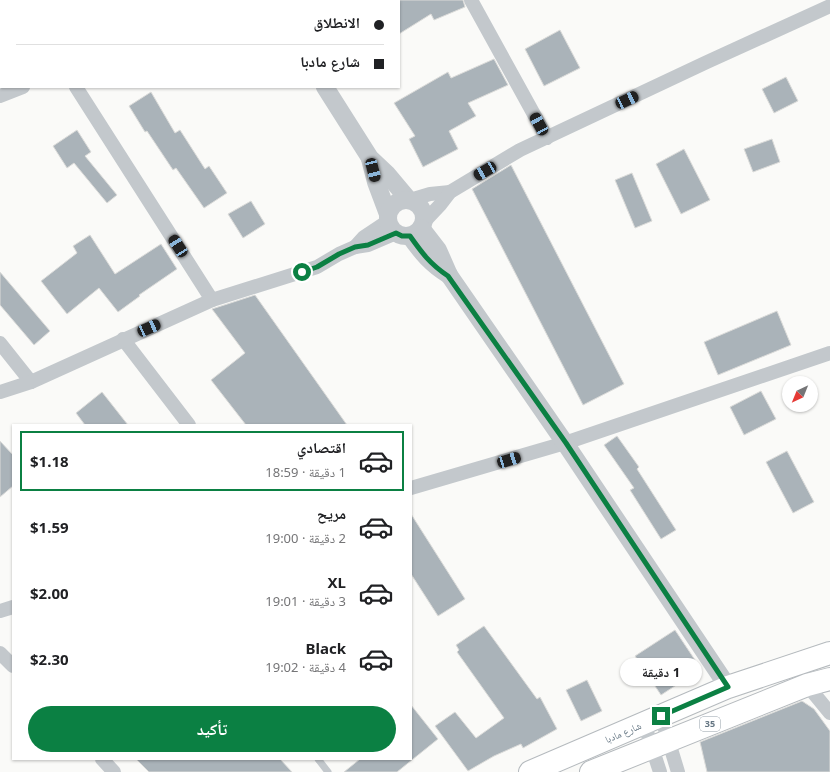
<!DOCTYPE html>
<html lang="ar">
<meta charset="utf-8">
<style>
body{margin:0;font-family:"Noto Sans","Noto Naskh Arabic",sans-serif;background:#f6f6f6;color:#202124;direction:rtl;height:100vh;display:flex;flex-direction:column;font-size:15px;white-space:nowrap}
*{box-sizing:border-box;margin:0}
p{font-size:13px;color:#757577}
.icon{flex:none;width:22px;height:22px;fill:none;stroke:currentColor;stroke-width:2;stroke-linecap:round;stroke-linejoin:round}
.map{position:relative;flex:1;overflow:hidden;direction:ltr}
.panel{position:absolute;left:12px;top:424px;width:400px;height:336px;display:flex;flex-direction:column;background:#fff;border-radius:0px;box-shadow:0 1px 3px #0004;direction:rtl}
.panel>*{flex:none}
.banner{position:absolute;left:0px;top:0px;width:400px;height:88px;box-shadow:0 1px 3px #0004;direction:rtl;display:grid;align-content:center;height:88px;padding:0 16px;background:#fff}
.needle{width:26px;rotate:223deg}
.controls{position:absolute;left:782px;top:376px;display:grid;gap:8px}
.controls a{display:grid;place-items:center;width:36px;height:36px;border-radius:50%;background:#fff;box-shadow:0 1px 3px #0004;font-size:20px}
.end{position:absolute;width:18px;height:18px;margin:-9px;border:5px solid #0b8043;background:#fff;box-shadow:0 0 0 2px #fff}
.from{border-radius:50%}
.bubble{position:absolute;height:28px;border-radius:14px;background:#fff;box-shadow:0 1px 3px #0004;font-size:13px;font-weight:700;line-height:28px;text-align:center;direction:rtl}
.car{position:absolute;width:12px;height:24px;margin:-12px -6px;border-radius:5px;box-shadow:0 0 3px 1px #0007;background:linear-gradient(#222 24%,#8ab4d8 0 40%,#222 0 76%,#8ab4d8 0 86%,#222 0)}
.banner b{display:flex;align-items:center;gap:14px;height:38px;font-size:15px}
.banner b+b{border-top:1px solid #e0e0e0}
.banner i{width:10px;height:10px;background:#202124}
ul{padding:7px 0 0;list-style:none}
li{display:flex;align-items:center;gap:12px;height:60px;margin:0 8px 6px;padding:0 8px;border:2px solid transparent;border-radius:0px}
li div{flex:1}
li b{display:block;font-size:15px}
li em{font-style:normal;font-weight:700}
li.active{border-color:#0b8043}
li>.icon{width:36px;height:36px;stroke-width:1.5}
.primary-button{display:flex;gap:8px;margin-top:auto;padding:8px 16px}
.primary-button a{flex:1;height:46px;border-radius:24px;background:#0b8043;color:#fff;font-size:16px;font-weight:700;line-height:46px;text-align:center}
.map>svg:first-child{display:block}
.building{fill:#aab3b9;stroke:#dcdcda}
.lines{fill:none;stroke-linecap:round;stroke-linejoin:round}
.primary-casing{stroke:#b5babe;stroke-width:24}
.service{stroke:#c3c8cc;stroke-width:7}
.minor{stroke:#c3c8cc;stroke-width:14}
.tertiary{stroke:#c3c8cc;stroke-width:18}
.primary{stroke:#fff;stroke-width:22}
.route{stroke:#0b8043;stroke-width:5}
.labels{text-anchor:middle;stroke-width:4;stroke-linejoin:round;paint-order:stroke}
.shield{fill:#fff;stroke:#939fa8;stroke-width:1}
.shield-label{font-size:9px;font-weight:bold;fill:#657683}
.street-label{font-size:10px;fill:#657683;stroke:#fff}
</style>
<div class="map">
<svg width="830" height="772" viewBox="0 0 830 772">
<rect width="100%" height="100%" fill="#fafaf8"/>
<g class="building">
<polygon points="399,0 463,0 465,7 434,20 431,14 399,34"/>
<polygon points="560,30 580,68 544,86 525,49"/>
<polygon points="494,59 508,85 468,103 476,116 449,131 458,149 423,167 409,139 415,136 394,103 448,72 451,78"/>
<polygon points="786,77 798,101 774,113 762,89"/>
<polygon points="151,92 175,133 180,130 205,169 209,166 227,193 204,208 176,168 173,170 147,131 145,132 129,106"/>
<polygon points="77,130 91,152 85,156 117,195 107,203 74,163 67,168 53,146"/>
<polygon points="772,139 780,162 753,172 744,149"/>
<polygon points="684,149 710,200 681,214 656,164"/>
<polygon points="511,165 624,384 583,405 472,189"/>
<polygon points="632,173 652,221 635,228 615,180"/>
<polygon points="251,201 265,224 243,238 228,214"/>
<polygon points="90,235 115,274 161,244 177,269 139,295 140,296 118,312 99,288 67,314 41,281 77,253 73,246"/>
<polygon points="0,272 50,331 34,345 0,305"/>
<polygon points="255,295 347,425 246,425 211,380 245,353 212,309"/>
<polygon points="777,311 791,345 718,375 704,342"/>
<polygon points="761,391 776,419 744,435 730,407"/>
<polygon points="102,392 128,425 85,425 76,413"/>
<polygon points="617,436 639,467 637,469 676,530 661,539 630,490 634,488 604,445"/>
<polygon points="0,441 13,455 13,486 0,497"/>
<polygon points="787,451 814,502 793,513 766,462"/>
<polygon points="411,514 465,599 438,616 411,574"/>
<polygon points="484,626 537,699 540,697 557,729 523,748 521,744 494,756 468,771 435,726 455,712 476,738 504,718 457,652 459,650 456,645"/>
<polygon points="675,630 701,669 661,695 635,656"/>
<polygon points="587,680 602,711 581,721 566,690"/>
<polygon points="802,701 814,709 830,731 830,772 707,772 700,742"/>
<polygon points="411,705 438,739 397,772 344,772 360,759 411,759"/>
<polygon points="136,759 280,759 292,772 149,772"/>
</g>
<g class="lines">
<defs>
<g id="primary">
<polyline points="530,772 728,687 830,653"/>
<polyline points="591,772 807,685 830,679"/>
</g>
</defs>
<use href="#primary" class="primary-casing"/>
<polyline class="service" points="318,759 328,772"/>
<g class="minor">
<polyline points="471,0 547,138"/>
<polyline points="214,1 217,0"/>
<polyline points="76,87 212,300"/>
<polyline points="0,96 23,87"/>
<polyline points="410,200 430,194 450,192"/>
<polyline points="424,222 440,205 450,192 520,150 707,62 830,6"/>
<polyline points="355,247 364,237 388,221"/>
<polyline points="123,339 189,425"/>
<polyline points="0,343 31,382"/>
<polyline points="0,392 31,382 212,300 317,267 339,254 355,247 368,245 396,233"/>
<polyline points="411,488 565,443 830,353"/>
<polyline points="0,611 13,607"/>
<polyline points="0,653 13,666"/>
<polyline points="807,685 830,713"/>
<polyline points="661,716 678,772"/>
<polyline points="644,723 660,772"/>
<polyline points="102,759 114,772"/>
</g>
<g class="tertiary">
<polyline points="269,0 269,1"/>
<polyline points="325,87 370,158 387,174 408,199"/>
<polyline points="370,159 376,182 388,214"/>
<circle cx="406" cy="218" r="18"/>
<polyline points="421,228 438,250 449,275 565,443 728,687"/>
<path d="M410,236C422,253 431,264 449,275"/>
</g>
<use href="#primary" class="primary"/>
</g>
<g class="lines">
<path class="route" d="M302,272L317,267L339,254L355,247L368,245L396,233L402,236H410C422,253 430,264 448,276L566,443L728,687L661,716"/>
</g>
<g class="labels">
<rect class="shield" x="700" y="717" width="20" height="14" rx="3"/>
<g class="shield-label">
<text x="710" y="727">35</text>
</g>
<g class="street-label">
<text transform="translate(623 732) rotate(-23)" y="4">شارع مادبا</text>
</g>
</g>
</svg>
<div class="controls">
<a><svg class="needle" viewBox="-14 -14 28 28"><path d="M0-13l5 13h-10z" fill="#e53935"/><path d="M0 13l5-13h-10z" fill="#757577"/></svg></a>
</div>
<i class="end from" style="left:302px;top:272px"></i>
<i class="end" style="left:661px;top:716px"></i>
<div class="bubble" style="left:620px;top:658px;width:82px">1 دقيقة</div>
<i class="car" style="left:627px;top:100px;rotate:65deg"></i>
<i class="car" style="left:539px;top:124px;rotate:331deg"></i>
<i class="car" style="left:373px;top:170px;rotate:166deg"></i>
<i class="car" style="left:485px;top:171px;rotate:240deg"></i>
<i class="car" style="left:178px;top:246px;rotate:327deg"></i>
<i class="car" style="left:149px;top:328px;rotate:66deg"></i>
<i class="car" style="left:509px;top:460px;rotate:73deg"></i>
<div class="banner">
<b><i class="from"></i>الانطلاق</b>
<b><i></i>شارع مادبا</b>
</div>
<section class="panel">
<ul>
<li class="active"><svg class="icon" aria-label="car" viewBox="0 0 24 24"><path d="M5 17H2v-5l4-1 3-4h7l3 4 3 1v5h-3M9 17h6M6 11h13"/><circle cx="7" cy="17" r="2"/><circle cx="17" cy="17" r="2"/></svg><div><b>اقتصادي</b><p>1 دقيقة · 18:59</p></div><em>$1.18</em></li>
<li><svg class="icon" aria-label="car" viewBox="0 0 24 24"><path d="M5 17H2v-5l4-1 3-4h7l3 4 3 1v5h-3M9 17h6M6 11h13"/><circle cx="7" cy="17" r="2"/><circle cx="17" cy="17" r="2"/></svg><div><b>مريح</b><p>2 دقيقة · 19:00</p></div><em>$1.59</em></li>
<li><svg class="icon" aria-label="car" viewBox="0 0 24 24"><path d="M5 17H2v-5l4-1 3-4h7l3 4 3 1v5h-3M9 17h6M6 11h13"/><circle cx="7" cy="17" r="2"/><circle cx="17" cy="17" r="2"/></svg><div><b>XL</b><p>3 دقيقة · 19:01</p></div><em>$2.00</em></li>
<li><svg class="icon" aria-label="car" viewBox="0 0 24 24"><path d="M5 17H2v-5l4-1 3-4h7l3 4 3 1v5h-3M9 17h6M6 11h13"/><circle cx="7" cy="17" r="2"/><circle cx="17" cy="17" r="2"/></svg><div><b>Black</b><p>4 دقيقة · 19:02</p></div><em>$2.30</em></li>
</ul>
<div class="primary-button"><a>تأكيد</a></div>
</section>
</div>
